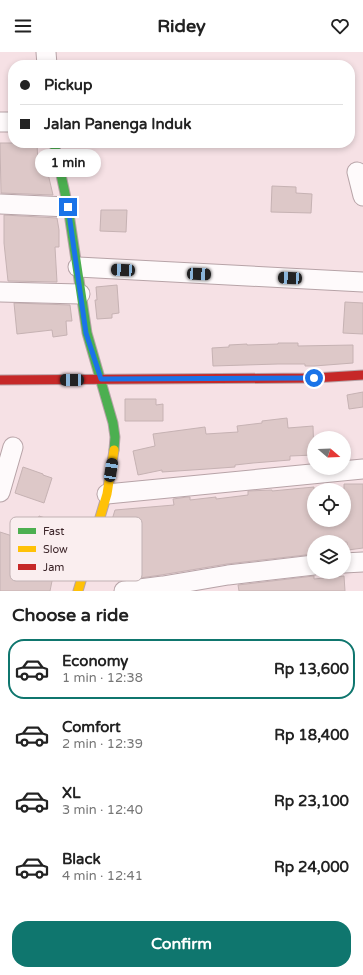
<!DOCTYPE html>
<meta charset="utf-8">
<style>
body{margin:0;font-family:"Varela Round",sans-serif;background:#f6f6f6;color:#222;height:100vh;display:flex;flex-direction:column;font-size:15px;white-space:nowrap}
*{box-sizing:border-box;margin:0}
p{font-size:13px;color:#767676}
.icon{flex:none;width:22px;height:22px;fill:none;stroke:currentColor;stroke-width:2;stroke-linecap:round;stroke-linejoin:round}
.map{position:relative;height:539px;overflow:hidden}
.side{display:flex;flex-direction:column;background:#fff;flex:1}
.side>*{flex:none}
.top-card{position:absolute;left:8px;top:8px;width:347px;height:88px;border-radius:16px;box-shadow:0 2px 6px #0003;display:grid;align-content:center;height:88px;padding:0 12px;background:#fff}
.needle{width:26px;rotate:109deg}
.controls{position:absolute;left:307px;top:379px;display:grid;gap:8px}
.controls a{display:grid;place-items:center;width:44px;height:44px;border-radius:50%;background:#fff;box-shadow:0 2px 6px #0003;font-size:20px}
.end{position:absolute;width:18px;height:18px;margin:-9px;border:5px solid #1a73e8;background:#fff;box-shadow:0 0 0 2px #fff}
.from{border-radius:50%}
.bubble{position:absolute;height:28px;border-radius:14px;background:#fff;box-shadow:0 2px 6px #0003;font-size:13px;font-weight:800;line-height:28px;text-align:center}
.car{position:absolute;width:12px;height:24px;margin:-12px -6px;border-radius:5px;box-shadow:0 0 3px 1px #0007;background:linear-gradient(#222 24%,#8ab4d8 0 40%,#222 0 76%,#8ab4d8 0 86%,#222 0)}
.top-card b{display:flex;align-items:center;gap:14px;height:38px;font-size:15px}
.top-card b+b{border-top:1px solid #e0e0e0}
.top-card i{width:10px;height:10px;background:#222}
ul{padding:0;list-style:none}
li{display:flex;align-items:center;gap:12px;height:60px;margin:0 8px 6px;padding:0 4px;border:2px solid transparent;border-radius:16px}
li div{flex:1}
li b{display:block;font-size:15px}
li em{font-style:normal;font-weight:800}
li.on{border-color:#0f766e}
li>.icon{width:36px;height:36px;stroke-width:1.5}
h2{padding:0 12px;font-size:18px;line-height:48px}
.button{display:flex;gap:8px;margin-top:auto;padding:8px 12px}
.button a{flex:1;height:46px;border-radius:16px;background:#0f766e;color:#fff;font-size:16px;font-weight:800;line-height:46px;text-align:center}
header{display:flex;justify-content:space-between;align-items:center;height:52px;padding:0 12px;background:#fff;font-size:18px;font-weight:800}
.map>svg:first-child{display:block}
.building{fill:#ddc8c8;stroke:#c6b2b3}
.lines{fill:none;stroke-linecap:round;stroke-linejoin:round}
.street-casing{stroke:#b7a3a7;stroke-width:21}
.fast-casing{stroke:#b7a3a7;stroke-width:11}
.slow-casing{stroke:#b7a3a7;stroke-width:11}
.jam-casing{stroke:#b7a3a7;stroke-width:11}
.street{stroke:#fefafb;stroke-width:19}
.fast{stroke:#4caf50;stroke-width:9}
.slow{stroke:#ffc107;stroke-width:9}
.jam{stroke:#c62828;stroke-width:9}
.route{stroke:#1a73e8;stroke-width:5}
.key{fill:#faeeef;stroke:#c1b1b3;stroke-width:1}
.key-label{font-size:11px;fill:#3b2428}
</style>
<header><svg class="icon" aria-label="menu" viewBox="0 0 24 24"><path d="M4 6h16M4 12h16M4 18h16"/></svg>Ridey<svg class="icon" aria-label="heart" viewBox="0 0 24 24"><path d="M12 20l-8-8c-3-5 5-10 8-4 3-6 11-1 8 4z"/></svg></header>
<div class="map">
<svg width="363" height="539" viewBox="0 0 363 539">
<rect width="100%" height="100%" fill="#f6e1e5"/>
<g class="building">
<polygon points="0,91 37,91 38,114 46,113 53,143 1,141"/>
<polygon points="272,134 296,135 296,141 312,142 311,161 271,160"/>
<polygon points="101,158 127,158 126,180 100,179"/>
<polygon points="4,163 57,166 59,178 59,195 55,195 57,230 8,229 4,191"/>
<polygon points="117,233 119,261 112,262 112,266 97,267 95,248 97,248 96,235"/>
<polygon points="345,250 363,251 363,282 343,281"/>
<polygon points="14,251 70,253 72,269 66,269 67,283 53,285 52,278 17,282"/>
<polygon points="278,291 298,291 298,294 353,293 353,311 314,314 305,314 305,312 278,312 213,314 212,296 229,295 229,293 247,292 247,293 278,292"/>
<polygon points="363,340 363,355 349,357 347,343"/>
<polygon points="125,347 156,347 156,353 163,352 163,369 125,369"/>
<polygon points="287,366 288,376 313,374 314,403 290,404 290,408 253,411 235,413 235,415 207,417 162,420 162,418 138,423 133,399 155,394 153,382 205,375 206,382 238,380 237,374 262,371 262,369"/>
<polygon points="23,415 43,422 43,423 52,426 44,451 15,441"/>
<polygon points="344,432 363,432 363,496 348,498 347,490 314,490 314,502 227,512 161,523 126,528 126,524 101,527 99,513 102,504 114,503 111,471 115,458 174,453 173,447 187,445 190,445 190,448 216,445 216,447 248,443 248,439 272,438 272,439 314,435 314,468 344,468"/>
<polygon points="39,464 70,474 62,499 64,500 58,520 54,519 50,539 0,539 0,480 31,490"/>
<polygon points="314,524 314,527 344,524 345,539 239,539 238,533"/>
</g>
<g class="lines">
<defs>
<g id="street">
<polyline points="46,0 47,13"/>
<polyline points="0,70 13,70"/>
<polyline points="357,120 363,144"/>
<polyline points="0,152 68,155"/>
<polyline points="78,215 363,230"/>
<polyline points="0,240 80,242"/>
<polyline points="0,440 13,395"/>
<polyline points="107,442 363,417"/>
<polyline points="344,511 363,510"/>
<polyline points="124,539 163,534 228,523 314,513"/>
</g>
<polyline id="fast" points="54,91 68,155 87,281 113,371 115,385 114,398"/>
<polyline id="slow" points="78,539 107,442 114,398"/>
<polyline id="jam" points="0,328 314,326 363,323"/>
</defs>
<use href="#street" class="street-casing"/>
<use href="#fast" class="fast-casing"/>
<use href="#slow" class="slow-casing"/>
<use href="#jam" class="jam-casing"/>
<use href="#street" class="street"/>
<use href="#fast" class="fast"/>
<use href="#slow" class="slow"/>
<use href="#jam" class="jam"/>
</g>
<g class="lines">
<polyline class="route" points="68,155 86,281 101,327 314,326"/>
</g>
<rect x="10" y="465" width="132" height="64" rx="6" class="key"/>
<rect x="18" y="476" width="18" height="6" fill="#4caf50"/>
<rect x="18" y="494" width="18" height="6" fill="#ffc107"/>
<rect x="18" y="512" width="18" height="6" fill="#c62828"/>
<g class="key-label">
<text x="43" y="483">Fast</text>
<text x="43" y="501">Slow</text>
<text x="43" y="519">Jam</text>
</g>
</svg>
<div class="controls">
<a><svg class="needle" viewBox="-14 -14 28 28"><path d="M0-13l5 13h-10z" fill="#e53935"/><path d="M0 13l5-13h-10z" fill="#767676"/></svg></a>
<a><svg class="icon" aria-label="locate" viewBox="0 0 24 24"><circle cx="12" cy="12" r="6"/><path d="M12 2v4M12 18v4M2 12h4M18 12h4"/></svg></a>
<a><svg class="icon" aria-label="layers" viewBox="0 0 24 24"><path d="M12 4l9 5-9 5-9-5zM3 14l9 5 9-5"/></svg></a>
</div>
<i class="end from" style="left:314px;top:326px"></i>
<i class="end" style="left:68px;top:155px"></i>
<div class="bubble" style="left:35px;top:97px;width:66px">1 min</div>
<i class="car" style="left:123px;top:218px;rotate:273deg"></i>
<i class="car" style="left:199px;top:222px;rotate:93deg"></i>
<i class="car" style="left:290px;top:226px;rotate:273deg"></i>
<i class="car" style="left:72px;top:328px;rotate:270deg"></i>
<i class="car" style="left:111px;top:418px;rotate:9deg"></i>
<div class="top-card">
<b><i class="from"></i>Pickup</b>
<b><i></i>Jalan Panenga Induk</b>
</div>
</div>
<section class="side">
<h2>Choose a ride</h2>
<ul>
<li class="on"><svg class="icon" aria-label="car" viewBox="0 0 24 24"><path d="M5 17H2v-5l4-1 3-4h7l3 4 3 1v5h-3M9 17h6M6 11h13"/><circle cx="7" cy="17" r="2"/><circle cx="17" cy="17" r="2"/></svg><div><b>Economy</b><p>1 min · 12:38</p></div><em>Rp 13,600</em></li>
<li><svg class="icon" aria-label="car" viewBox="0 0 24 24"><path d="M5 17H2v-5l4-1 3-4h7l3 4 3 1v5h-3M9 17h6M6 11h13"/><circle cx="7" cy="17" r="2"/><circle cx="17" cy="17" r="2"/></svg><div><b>Comfort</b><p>2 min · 12:39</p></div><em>Rp 18,400</em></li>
<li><svg class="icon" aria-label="car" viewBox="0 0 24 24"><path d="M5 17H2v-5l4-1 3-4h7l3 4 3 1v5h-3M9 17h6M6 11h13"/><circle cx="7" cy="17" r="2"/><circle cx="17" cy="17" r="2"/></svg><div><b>XL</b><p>3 min · 12:40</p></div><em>Rp 23,100</em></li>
<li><svg class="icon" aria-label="car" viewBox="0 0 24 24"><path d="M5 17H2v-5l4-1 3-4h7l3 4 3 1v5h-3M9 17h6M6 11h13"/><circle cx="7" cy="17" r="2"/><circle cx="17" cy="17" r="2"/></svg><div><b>Black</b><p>4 min · 12:41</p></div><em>Rp 24,000</em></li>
</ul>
<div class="button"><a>Confirm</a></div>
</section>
